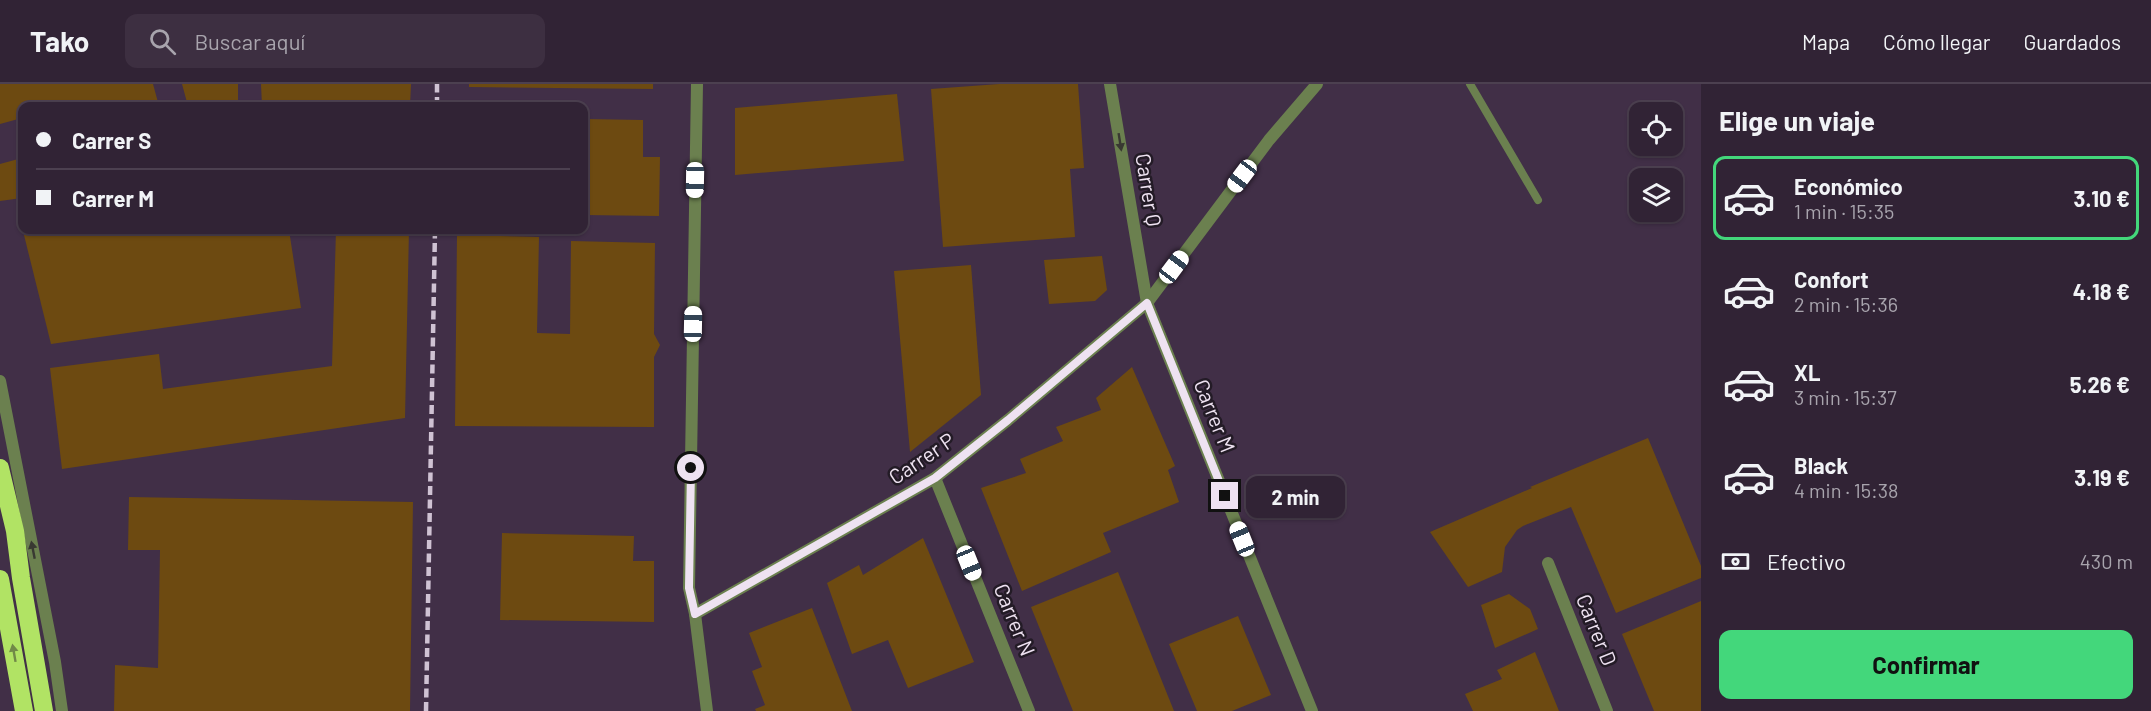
<!DOCTYPE html>
<html lang="es">
<meta charset="utf-8">
<style>
body{margin:0;font-family:Barlow,sans-serif;background:#3d2f41;color:#f1f3f6;height:100vh;display:flex;flex-direction:column;font-size:22px;white-space:nowrap}
*{box-sizing:border-box;margin:0}
p{font-size:20px;color:#a8a4ad}
.icon{flex:none;width:33px;height:33px;fill:none;stroke:currentColor;stroke-width:2;stroke-linecap:round;stroke-linejoin:round}
.map{position:relative;flex:1;overflow:hidden}
.panel{display:flex;flex-direction:column;background:#312335;width:450px}
.panel>*{flex:none}
.top-card{position:absolute;left:18px;top:18px;width:570px;height:132px;border-radius:12px;box-shadow:0 2px 4px #0004,0 0 0 2px #4c4050;display:grid;align-content:center;height:132px;padding:0 18px;background:#312335}
.tools{position:absolute;left:1629px;top:18px;display:grid;gap:12px}
.tools a{display:grid;place-items:center;width:54px;height:54px;border-radius:12px;background:#312335;box-shadow:0 2px 4px #0004,0 0 0 2px #4c4050;font-size:30px}
.end{position:absolute;width:27px;height:27px;margin:-14px;border:8px solid #eee2f1;background:#111;box-shadow:0 0 0 3px #111}
.from{border-radius:50%}
.bubble{position:absolute;height:42px;border-radius:12px;background:#312335;box-shadow:0 2px 4px #0004,0 0 0 2px #4c4050;font-size:20px;font-weight:700;line-height:42px;text-align:center}
.car{position:absolute;width:18px;height:36px;margin:-18px -9px;border-radius:8px;box-shadow:0 0 4px 2px #0007;background:linear-gradient(#fff 24%,#345 0 40%,#fff 0 76%,#345 0 86%,#fff 0)}
.top-card b{display:flex;align-items:center;gap:21px;height:57px;font-size:22px}
.top-card b+b{border-top:2px solid #4c4050}
.top-card i{width:15px;height:15px;background:#f1f3f6}
ul{padding:0;list-style:none}
li{display:flex;align-items:center;gap:18px;height:84px;margin:0 12px 9px;padding:0 6px;border:3px solid transparent;border-radius:12px}
li div{flex:1}
li b{display:block;font-size:22px}
li em{font-style:normal;font-weight:700}
li.current{border-color:#43d77b}
li>.icon{width:54px;height:54px;stroke-width:1.5}
h2{padding:0 18px;font-size:27px;line-height:72px}
.pay{display:flex;align-items:center;gap:15px;height:66px;padding:0 18px;font-size:22px}
.pay p{margin-inline-start:auto}
.button{display:flex;gap:12px;margin-top:auto;padding:12px 18px}
.button a{flex:1;height:69px;border-radius:12px;background:#43d77b;color:#111;font-size:24px;font-weight:700;line-height:69px;text-align:center}
header{display:flex;align-items:center;gap:36px;box-sizing:border-box;height:84px;padding:0 30px;background:#312335;border-bottom:2px solid #4c4050}
header strong{font-size:28px}
nav{display:flex;gap:33px;margin-inline-start:auto;font-size:21px}
.search{width:420px;height:54px;background:#3d2f41;display:flex;align-items:center;gap:15px;box-sizing:border-box;padding:0 21px;border-radius:12px;color:#a8a4ad;font-size:22px}
main{display:flex;flex:1;min-height:0}
.map>svg:first-child{display:block}
.building{fill:#6d4a11}
.lines{fill:none;stroke-linecap:round;stroke-linejoin:round}
.service{stroke:#6b804f;stroke-width:8}
.minor{stroke:#6b804f;stroke-width:12}
.motorway{stroke:#b1e364;stroke-width:18}
.rail{stroke:#cfc2d3;stroke-width:4.5;stroke-dasharray:9 4.5;stroke-linecap:butt}
.oneway{fill:#393932}
.oneway2{fill:#718948}
.route{stroke:#eee2f1;stroke-width:8}
.labels{text-anchor:middle;stroke-width:5;stroke-linejoin:round;paint-order:stroke}
.street-label{font-size:21px;fill:#eee2f1;stroke:#231b26}
</style>
<header>
<strong>Tako</strong>
<div class="search"><svg class="icon" aria-label="search" viewBox="0 0 24 24"><circle cx="10" cy="10" r="6"/><path d="M15 15l6 6"/></svg>Buscar aquí</div>
<nav><a>Mapa</a><a>Cómo llegar</a><a>Guardados</a></nav>
</header>
<main>
<div class="map">
<svg width="1701" height="627" viewBox="0 0 1701 627">
<rect width="100%" height="100%" fill="#412f47"/>
<g class="building">
<polygon points="0,0 153,0 159,22 93,22 91,16 66,22 22,22 22,34 0,40"/>
<polygon points="182,0 238,0 238,22 188,22"/>
<polygon points="261,0 411,0 410,22 262,22"/>
<polygon points="469,0 653,0 653,5 469,3"/>
<polygon points="999,0 1078,0 1084,84 1070,85 1075,153 943,163 931,5"/>
<polygon points="897,10 904,77 735,91 735,24"/>
<polygon points="584,35 643,36 643,73 660,73 659,132 584,131"/>
<polygon points="22,74 22,114 0,117 0,80"/>
<polygon points="67,146 289,146 301,224 51,260 24,151"/>
<polygon points="336,146 409,146 405,334 62,385 50,284 159,270 163,305 332,282"/>
<polygon points="457,151 539,153 537,249 570,250 571,157 655,159 654,250 660,261 654,273 654,343 455,342"/>
<polygon points="1102,172 1107,206 1095,217 1049,220 1044,176"/>
<polygon points="971,181 981,311 910,368 894,187"/>
<polygon points="1132,283 1175,382 1168,386 1179,418 1103,449 1111,468 1022,507 981,404 1026,389 1020,375 1063,357 1056,343 1101,326 1096,314"/>
<polygon points="1648,354 1701,482 1701,494 1616,529 1571,423 1523,442 1517,446 1505,463 1502,488 1468,503 1430,448 1532,404 1530,403"/>
<polygon points="129,413 413,418 410,627 114,627 115,581 158,584 160,466 128,466"/>
<polygon points="502,449 634,452 633,477 654,477 654,538 500,536"/>
<polygon points="923,454 974,578 908,604 888,556 852,570 827,499 859,481 863,491"/>
<polygon points="1118,488 1174,627 1073,627 1031,523"/>
<polygon points="1509,510 1530,525 1538,545 1495,564 1481,521"/>
<polygon points="1701,517 1701,627 1654,627 1622,550"/>
<polygon points="812,524 852,627 756,627 755,625 765,621 752,587 762,583 749,549"/>
<polygon points="1238,532 1271,611 1232,627 1197,627 1169,560"/>
<polygon points="1535,568 1559,627 1473,627 1465,610 1502,595 1497,586"/>
</g>
<g class="lines">
<polyline class="service" points="1470,0 1538,116"/>
<g class="minor">
<polyline points="697,0 689,504 695,530 707,627"/>
<polyline points="1110,0 1147,219 1312,627"/>
<polyline points="0,297 55,578 62,627"/>
<polyline points="935,394 1029,627"/>
<polyline points="1548,479 1607,627"/>
<polyline points="695,530 935,394 1008,336 1147,219 1269,56 1317,0"/>
</g>
<g class="motorway">
<polyline points="0,384 15,447 21,494 44,627"/>
<polyline points="0,495 24,627"/>
</g>
<g class="rail">
<polyline points="437,22 437,0"/>
<polyline points="426,627 435,146"/>
</g>
</g>
<defs><path id="oneway-solid" d="M-6-.8H1V-3.2L6.5 0L1 3.2V.8H-6Z" transform="scale(1.5)"/></defs>
<g class="oneway">
<use href="#oneway-solid" transform="translate(1120 58) rotate(81)"/>
<use href="#oneway-solid" transform="translate(33 466) rotate(-101)"/>
</g>
<use class="oneway2" href="#oneway-solid" transform="translate(14 569) rotate(-100)"/>
<g class="lines">
<polyline class="route" points="691,384 689,504 695,530 935,394 1008,336 1147,219 1225,412"/>
</g>
<g class="labels">
<g class="street-label">
<text transform="translate(1148 106) rotate(81)" y="7">Carrer Q</text>
<text transform="translate(1214 332) rotate(68)" y="7">Carrer M</text>
<text transform="translate(922 375) rotate(-34)" y="7">Carrer P</text>
<text transform="translate(1014 536) rotate(68)" y="7">Carrer N</text>
<text transform="translate(1596 546) rotate(68)" y="7">Carrer D</text>
</g>
</g>
</svg>
<div class="tools">
<a><svg class="icon" aria-label="locate" viewBox="0 0 24 24"><circle cx="12" cy="12" r="6"/><path d="M12 2v4M12 18v4M2 12h4M18 12h4"/></svg></a>
<a><svg class="icon" aria-label="layers" viewBox="0 0 24 24"><path d="M12 4l9 5-9 5-9-5zM3 14l9 5 9-5"/></svg></a>
</div>
<i class="end from" style="left:691px;top:384px"></i>
<i class="end" style="left:1225px;top:412px"></i>
<div class="bubble" style="left:1246px;top:392px;width:99px">2 min</div>
<i class="car" style="left:1242px;top:92px;rotate:217deg"></i>
<i class="car" style="left:695px;top:96px;rotate:181deg"></i>
<i class="car" style="left:1174px;top:183px;rotate:37deg"></i>
<i class="car" style="left:693px;top:240px;rotate:1deg"></i>
<i class="car" style="left:1242px;top:455px;rotate:338deg"></i>
<i class="car" style="left:969px;top:479px;rotate:158deg"></i>
<div class="top-card">
<b><i class="from"></i>Carrer S</b>
<b><i></i>Carrer M</b>
</div>
</div>
<section class="panel">
<h2>Elige un viaje</h2>
<ul>
<li class="current"><svg class="icon" aria-label="car" viewBox="0 0 24 24"><path d="M5 17H2v-5l4-1 3-4h7l3 4 3 1v5h-3M9 17h6M6 11h13"/><circle cx="7" cy="17" r="2"/><circle cx="17" cy="17" r="2"/></svg><div><b>Económico</b><p>1 min · 15:35</p></div><em>3.10 €</em></li>
<li><svg class="icon" aria-label="car" viewBox="0 0 24 24"><path d="M5 17H2v-5l4-1 3-4h7l3 4 3 1v5h-3M9 17h6M6 11h13"/><circle cx="7" cy="17" r="2"/><circle cx="17" cy="17" r="2"/></svg><div><b>Confort</b><p>2 min · 15:36</p></div><em>4.18 €</em></li>
<li><svg class="icon" aria-label="car" viewBox="0 0 24 24"><path d="M5 17H2v-5l4-1 3-4h7l3 4 3 1v5h-3M9 17h6M6 11h13"/><circle cx="7" cy="17" r="2"/><circle cx="17" cy="17" r="2"/></svg><div><b>XL</b><p>3 min · 15:37</p></div><em>5.26 €</em></li>
<li><svg class="icon" aria-label="car" viewBox="0 0 24 24"><path d="M5 17H2v-5l4-1 3-4h7l3 4 3 1v5h-3M9 17h6M6 11h13"/><circle cx="7" cy="17" r="2"/><circle cx="17" cy="17" r="2"/></svg><div><b>Black</b><p>4 min · 15:38</p></div><em>3.19 €</em></li>
</ul>
<div class="pay"><svg class="icon" aria-label="cash" viewBox="0 0 24 24"><path d="M3 7h18v10H3z"/><circle cx="12" cy="12" r="2"/></svg>Efectivo<p>430 m</p></div>
<div class="button"><a>Confirmar</a></div>
</section>
</main>
